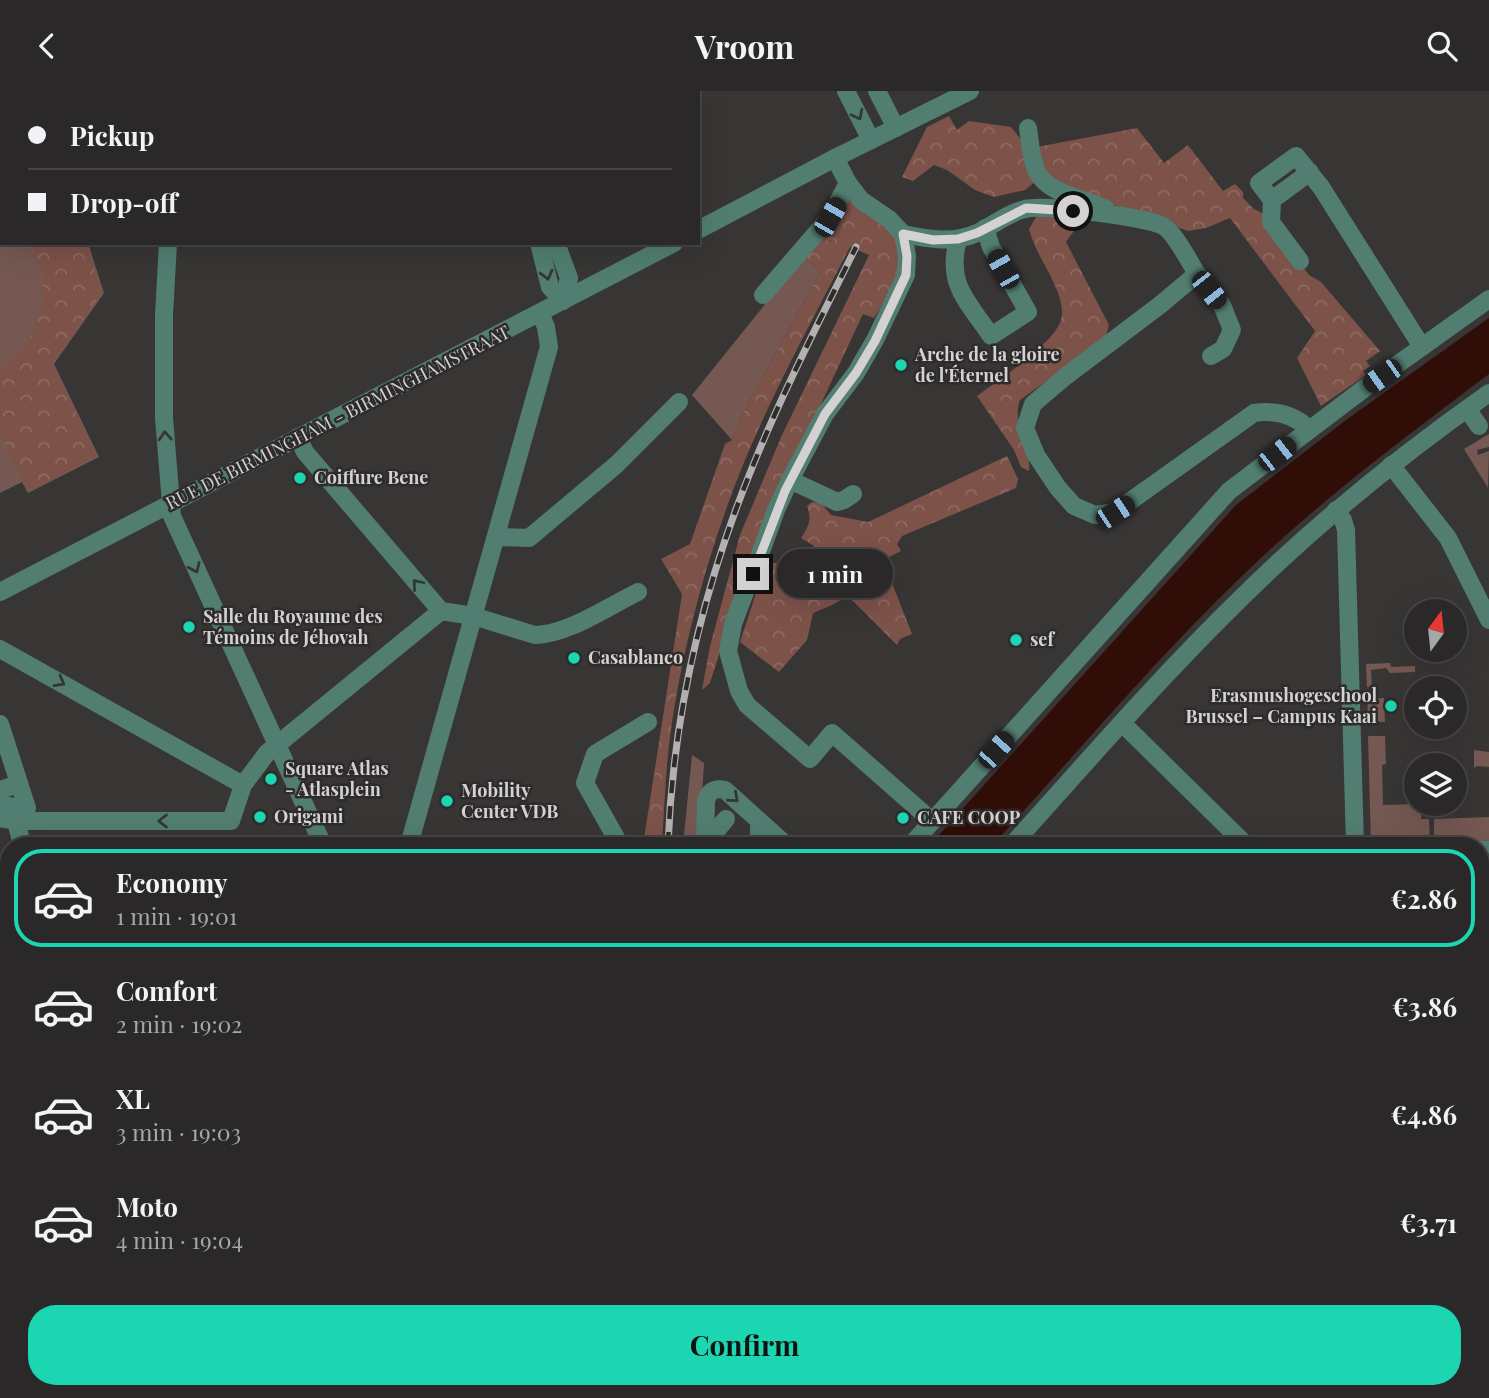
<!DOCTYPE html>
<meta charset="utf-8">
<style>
body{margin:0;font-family:"Playfair Display",serif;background:#363434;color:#f1f3f6;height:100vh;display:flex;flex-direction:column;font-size:26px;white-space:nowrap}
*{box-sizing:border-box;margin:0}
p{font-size:23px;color:#a5a6a8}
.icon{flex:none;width:38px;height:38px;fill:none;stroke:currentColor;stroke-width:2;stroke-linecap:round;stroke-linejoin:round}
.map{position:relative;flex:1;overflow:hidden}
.sheet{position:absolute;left:0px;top:746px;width:1489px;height:562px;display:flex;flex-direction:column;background:#2a2828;border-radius:28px 28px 0 0;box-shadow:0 7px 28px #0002,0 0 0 2px #464445}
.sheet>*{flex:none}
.top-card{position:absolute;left:0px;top:0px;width:700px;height:154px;box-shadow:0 7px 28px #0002,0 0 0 2px #464445;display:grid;align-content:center;height:154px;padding:0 28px;background:#2a2828}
.needle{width:46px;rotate:15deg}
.controls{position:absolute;left:1404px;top:508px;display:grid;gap:14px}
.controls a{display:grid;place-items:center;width:63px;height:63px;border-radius:50%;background:#2a2828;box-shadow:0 7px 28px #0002,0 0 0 2px #464445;font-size:35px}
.end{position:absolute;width:32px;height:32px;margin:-16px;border:9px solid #d3d1d1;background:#111;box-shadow:0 0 0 4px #111}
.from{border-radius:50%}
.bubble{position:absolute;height:49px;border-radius:24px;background:#2a2828;box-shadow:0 7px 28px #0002,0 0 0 2px #464445;font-size:23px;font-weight:700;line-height:49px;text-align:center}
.car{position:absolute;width:21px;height:42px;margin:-21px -10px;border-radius:9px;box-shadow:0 0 5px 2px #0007;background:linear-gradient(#222 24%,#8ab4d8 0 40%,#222 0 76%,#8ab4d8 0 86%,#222 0)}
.top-card b{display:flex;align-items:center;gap:24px;height:66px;font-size:26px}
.top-card b+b{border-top:2px solid #464445}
.top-card i{width:18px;height:18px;background:#f1f3f6}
ul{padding:12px 0 0;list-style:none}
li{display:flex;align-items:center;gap:21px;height:98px;margin:0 14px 10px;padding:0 14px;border:4px solid transparent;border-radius:28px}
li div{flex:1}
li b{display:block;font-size:26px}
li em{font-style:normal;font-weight:700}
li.active{border-color:#1cd5b1}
li>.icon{width:63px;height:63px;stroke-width:1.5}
.button{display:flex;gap:14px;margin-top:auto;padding:14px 28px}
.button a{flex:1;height:80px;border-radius:28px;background:#1cd5b1;color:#111;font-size:28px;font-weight:700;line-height:80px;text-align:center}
header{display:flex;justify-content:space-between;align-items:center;height:91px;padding:0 28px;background:#2a2828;font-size:32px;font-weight:700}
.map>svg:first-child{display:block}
.green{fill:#755852}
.forest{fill:url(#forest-crowns)}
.water{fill:#310d07}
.pier{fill:#383535}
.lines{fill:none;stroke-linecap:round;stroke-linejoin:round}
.minor-tunnel{stroke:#4f4c4c;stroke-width:18;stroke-dasharray:18 9;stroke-linecap:butt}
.minor{stroke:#517e71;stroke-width:18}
.major{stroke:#61c5ac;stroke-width:18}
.tram{stroke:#b2b0b0;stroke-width:2}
.rail-casing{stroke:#b2b0b0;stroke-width:7}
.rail{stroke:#2e2b2b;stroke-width:4.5;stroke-dasharray:13;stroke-linecap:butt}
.oneway{stroke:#333736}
.route{stroke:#d3d1d1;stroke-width:9}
.poi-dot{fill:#1cd5b1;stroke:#2e2b2b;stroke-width:2.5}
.labels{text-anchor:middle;stroke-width:5;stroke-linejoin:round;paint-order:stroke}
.poi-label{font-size:18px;font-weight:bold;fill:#d3d1d1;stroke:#2e2b2b;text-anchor:start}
.street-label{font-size:18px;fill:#d3d1d1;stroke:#2e2b2b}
</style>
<header><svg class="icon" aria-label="back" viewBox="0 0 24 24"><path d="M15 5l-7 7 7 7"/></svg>Vroom<svg class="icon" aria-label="search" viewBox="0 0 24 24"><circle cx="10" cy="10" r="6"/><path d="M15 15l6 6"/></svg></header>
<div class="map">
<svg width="1489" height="1307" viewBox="0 0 1489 1307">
<defs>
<pattern id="forest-crowns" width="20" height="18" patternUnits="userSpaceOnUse" patternTransform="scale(1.75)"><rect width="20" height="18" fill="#7d5249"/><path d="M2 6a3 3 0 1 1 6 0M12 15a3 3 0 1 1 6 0" fill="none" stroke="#8f6a62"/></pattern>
</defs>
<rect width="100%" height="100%" fill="#383535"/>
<g class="green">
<polygon points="0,0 40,2 2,2 2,152 88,152 104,202 54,273 99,366 28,402 22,391 0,402"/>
<polygon points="803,166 821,179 742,324 732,349 692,304"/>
<polygon points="1489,343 1489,356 1477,359 1478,364 1489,360 1488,397 1464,358"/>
<polygon points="1390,572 1391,576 1415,575 1415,581 1390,582 1386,577 1371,579 1372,596 1367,596 1366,573"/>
<polygon points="1367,598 1369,608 1384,607 1385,631 1368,631"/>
<polygon points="1368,645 1385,645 1386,673 1382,674 1383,714 1421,713 1421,728 1429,728 1430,754 1371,754"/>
<polygon points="1474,659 1489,661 1489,676 1477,675 1474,677"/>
<polygon points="692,664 704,672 699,754 683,754"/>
<polygon points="1489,726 1489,755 1434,754 1434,728"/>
<polygon points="1481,913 1489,913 1489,994 1486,995 1481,982"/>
<polygon points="1489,1020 1489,1187 1481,1189 1481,1021"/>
<polygon points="1265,1299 1330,1299 1332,1307 1260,1307"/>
</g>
<g class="forest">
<polygon points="949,25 957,39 969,30 1011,36 1024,52 1036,90 1025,99 994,106 975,99 947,79 934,74 913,90 902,86 927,36"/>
<polygon points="1137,37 1164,72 1188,54 1223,100 1235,93 1243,101 1243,107 1255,119 1270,125 1270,132 1309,184 1321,191 1380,260 1366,270 1370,275 1363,280 1366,284 1321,315 1297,267 1315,240 1230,127 1206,137 1189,140 1179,137 1170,130 1117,115 1058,91 1042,78 1037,56"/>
<path d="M849,106L894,139L900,170L894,194L874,227L863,223L775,411L743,488L710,592L702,599L710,555L740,444L782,344L869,164L850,156C819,216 787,275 759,337C715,432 679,560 668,664C665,694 664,724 662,754H643L682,503L661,468L690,453L725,353L732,349L742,324L821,179L803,166Z"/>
<path d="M1038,123L1080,126L1078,134L1066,151L1109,234L1105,248L1020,309C1011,334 1032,357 1029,380L1021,376L1014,359L977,305C998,289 1054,253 1061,229C1064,219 1060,206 1056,197C1047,175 1036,163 1029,138Z"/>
<path d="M30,152H86L102,202L52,273L97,365L29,400L0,345V281C13,267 30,251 37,233C48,207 45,175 30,152Z"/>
<path d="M1007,365L1018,388L1016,397L902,445L897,453L901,460L883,469L912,543L900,548L897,554L848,505L832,514L813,522L807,549L779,581L740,551L767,469L803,483L814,455L801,447C809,435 812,428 807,415L812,411L821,412L831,424L868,431Z"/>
</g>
<path class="water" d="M1489,227V283C1404,347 1319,410 1242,485C1154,570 1075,664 993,754H930L1236,414L1346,329Z"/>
<polygon class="pier" points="553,1298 601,1298 601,1299 598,1307 551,1307"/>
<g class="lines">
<polyline class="minor-tunnel" points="1066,1300 1071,1298"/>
<g class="minor">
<polyline points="496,0 497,2"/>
<polyline points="846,0 871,49"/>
<polyline points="877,0 896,37"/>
<polyline points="188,2 189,0"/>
<polyline points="354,2 360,0"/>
<polyline points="476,2 481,0"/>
<path d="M1028,37C1030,50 1031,69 1037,81C1049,104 1085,107 1106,118"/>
<polyline points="1310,81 1272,109 1259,92 1296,65 1321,96 1422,256"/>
<polyline points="1272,109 1271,131 1300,170"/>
<polyline points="698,139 835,67 970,0"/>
<path d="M903,143C928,148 953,153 977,142C993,135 1007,122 1025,118C1043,113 1147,126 1163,135C1175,142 1189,170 1197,183L1160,214L1066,285L1033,313L1025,337L1036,364L1058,397L1074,415L1095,424L1115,421L1254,322C1275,319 1294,323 1309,338"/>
<path d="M958,148C946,194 967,209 991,245L1028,221L991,156L985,137"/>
<polyline points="168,152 164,224 164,327 172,425 323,754"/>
<polyline points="539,152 550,196 563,210"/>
<polyline points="556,152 569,187 563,210"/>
<polyline points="1197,183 1222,214 1232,239 1223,258 1211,265"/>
<polyline points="763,204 830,126 848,92 835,67"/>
<polyline points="1467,318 1479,335"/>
<path d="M298,346L305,361L441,520L473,525L535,544C567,544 609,515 638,501"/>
<polyline points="1391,374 1448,447 1489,529"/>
<polyline points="790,389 837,411 844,409 853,403"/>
<polyline points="1336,419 1343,429 1346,439 1355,754"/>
<polyline points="496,446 529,447 616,374 679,311"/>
<polyline points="753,483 776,419 790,389 825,323 856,282 875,249 906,184 907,165 903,143 889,128 861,109 848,92"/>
<polyline points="747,496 733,533 728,560 739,600 747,614 810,668 832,642 932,730"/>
<polyline points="0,501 674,152"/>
<polyline points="0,558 243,694"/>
<polyline points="1122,632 1246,754"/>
<polyline points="0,633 27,717 23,718 0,713"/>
<polyline points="0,699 9,696"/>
<polyline points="0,727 16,730 231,730 243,694 267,662 441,520"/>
<polyline points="16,730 22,754"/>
<polyline points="759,730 759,754"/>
<polyline points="409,754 549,256 546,236 540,222"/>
<polyline points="620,754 585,692 595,663 648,631"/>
<path d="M705,754L706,709C710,699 715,697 725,699L786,754"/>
<polyline points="712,754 712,745 726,728"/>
<polyline points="911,754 1229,400 1370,293 1489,208"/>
<path d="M1012,754C1084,674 1155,592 1232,516C1311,437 1398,366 1489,302"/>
<polyline points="1480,759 1489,759"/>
<polyline points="1480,865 1489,827"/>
<polyline points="1480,1003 1489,1001"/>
<polyline points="1480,1099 1487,1097 1489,1102"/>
<polyline points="1480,1136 1489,1134"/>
<polyline points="1480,1191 1489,1189"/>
<polyline points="0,1203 9,1198"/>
<polyline points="471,1298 481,1307"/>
<polyline points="1110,1298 1113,1307"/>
<polyline points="684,1307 694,1298"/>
</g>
<g class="major">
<polyline points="1480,900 1489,900"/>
<polyline points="1480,1018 1489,1015"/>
<polyline points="793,1298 795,1307"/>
<polyline points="611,1307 614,1298"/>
</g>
<g class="tram">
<polyline points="1480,1006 1489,1004"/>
<polyline points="676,1307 688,1298"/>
</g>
<defs>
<g id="rail">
<path d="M668,754C673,623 704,493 754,372C784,298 821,227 856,156"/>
<polyline points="738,1298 739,1307"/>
</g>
</defs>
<use href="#rail" class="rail-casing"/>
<use href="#rail" class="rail"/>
</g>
<defs><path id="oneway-chevron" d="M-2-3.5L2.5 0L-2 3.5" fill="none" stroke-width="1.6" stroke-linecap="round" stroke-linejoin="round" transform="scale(1.75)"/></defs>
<g class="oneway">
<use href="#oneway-chevron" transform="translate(858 24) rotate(63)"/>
<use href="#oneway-chevron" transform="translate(547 184) rotate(76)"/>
<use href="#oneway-chevron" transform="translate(165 345) rotate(-94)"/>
<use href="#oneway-chevron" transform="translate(195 477) rotate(66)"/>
<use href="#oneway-chevron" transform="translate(417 493) rotate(-130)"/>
<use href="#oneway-chevron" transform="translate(60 591) rotate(29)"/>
<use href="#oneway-chevron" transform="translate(734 707) rotate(42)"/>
<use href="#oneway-chevron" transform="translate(163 730) rotate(-180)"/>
</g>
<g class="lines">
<polyline class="route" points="753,483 785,400 825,323 856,282 875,250 906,184 907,165 903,143 933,149 958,148 977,142 1026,117 1073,120"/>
</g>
<g class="poi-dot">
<circle cx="901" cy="274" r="7"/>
<circle cx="300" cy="387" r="7"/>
<circle cx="189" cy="536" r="7"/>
<circle cx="1016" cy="549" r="7"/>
<circle cx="574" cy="567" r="7"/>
<circle cx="1391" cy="615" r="7"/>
<circle cx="271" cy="688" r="7"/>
<circle cx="447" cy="710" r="7"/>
<circle cx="260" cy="726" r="7"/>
<circle cx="903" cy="727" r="7"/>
</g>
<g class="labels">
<g class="poi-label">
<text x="915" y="270">Arche de la gloire<tspan x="915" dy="21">de l'Éternel</tspan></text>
<text x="314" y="393">Coiffure Bene</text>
<text x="203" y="532">Salle du Royaume des<tspan x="203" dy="21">Témoins de Jéhovah</tspan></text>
<text x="1030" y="555">sef</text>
<text x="588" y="573">Casablanco</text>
<text x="1377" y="611" text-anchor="end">Erasmushogeschool<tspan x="1377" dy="21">Brussel – Campus Kaai</tspan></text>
<text x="285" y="684">Square Atlas<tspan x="285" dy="21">- Atlasplein</tspan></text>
<text x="461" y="706">Mobility<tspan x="461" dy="21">Center VDB</tspan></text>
<text x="274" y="732">Origami</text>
<text x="917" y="733">CAFE COOP</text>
</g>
<g class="street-label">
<text transform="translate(338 327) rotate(-27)" y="6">RUE DE BIRMINGHAM - BIRMINGHAMSTRAAT</text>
</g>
</g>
</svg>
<div class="controls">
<a><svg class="needle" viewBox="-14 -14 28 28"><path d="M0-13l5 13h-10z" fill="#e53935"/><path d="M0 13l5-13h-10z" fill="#a5a6a8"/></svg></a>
<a><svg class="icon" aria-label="locate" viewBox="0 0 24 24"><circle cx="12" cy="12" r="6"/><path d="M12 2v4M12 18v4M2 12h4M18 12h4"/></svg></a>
<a><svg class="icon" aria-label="layers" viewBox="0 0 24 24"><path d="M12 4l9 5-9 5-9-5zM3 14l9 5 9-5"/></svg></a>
</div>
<i class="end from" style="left:1073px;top:120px"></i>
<i class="end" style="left:753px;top:483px"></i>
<div class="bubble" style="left:777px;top:458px;width:116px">1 min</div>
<i class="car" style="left:830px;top:126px;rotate:30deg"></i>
<i class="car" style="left:1003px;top:178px;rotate:331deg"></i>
<i class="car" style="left:1209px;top:199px;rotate:142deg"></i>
<i class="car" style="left:1382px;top:285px;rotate:235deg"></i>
<i class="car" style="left:1277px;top:363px;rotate:52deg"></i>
<i class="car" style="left:1115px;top:421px;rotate:57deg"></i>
<i class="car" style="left:996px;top:659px;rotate:42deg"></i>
<div class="top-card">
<b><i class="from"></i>Pickup</b>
<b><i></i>Drop-off</b>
</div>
<section class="sheet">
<ul>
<li class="active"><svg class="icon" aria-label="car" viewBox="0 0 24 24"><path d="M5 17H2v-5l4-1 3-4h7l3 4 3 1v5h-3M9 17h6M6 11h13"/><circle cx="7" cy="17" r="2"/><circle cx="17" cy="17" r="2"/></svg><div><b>Economy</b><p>1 min · 19:01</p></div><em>€2.86</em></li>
<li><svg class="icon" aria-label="car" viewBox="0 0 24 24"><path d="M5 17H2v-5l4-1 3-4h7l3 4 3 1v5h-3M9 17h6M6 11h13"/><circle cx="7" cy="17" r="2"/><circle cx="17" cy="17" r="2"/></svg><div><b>Comfort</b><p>2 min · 19:02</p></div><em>€3.86</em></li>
<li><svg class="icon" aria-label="car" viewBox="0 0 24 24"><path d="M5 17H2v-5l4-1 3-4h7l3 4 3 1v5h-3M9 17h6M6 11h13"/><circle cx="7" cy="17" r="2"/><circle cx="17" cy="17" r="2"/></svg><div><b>XL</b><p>3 min · 19:03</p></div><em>€4.86</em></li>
<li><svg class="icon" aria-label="car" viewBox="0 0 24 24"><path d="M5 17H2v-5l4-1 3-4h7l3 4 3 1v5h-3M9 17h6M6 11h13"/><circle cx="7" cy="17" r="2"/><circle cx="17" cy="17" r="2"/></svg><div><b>Moto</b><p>4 min · 19:04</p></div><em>€3.71</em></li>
</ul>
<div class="button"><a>Confirm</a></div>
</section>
</div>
